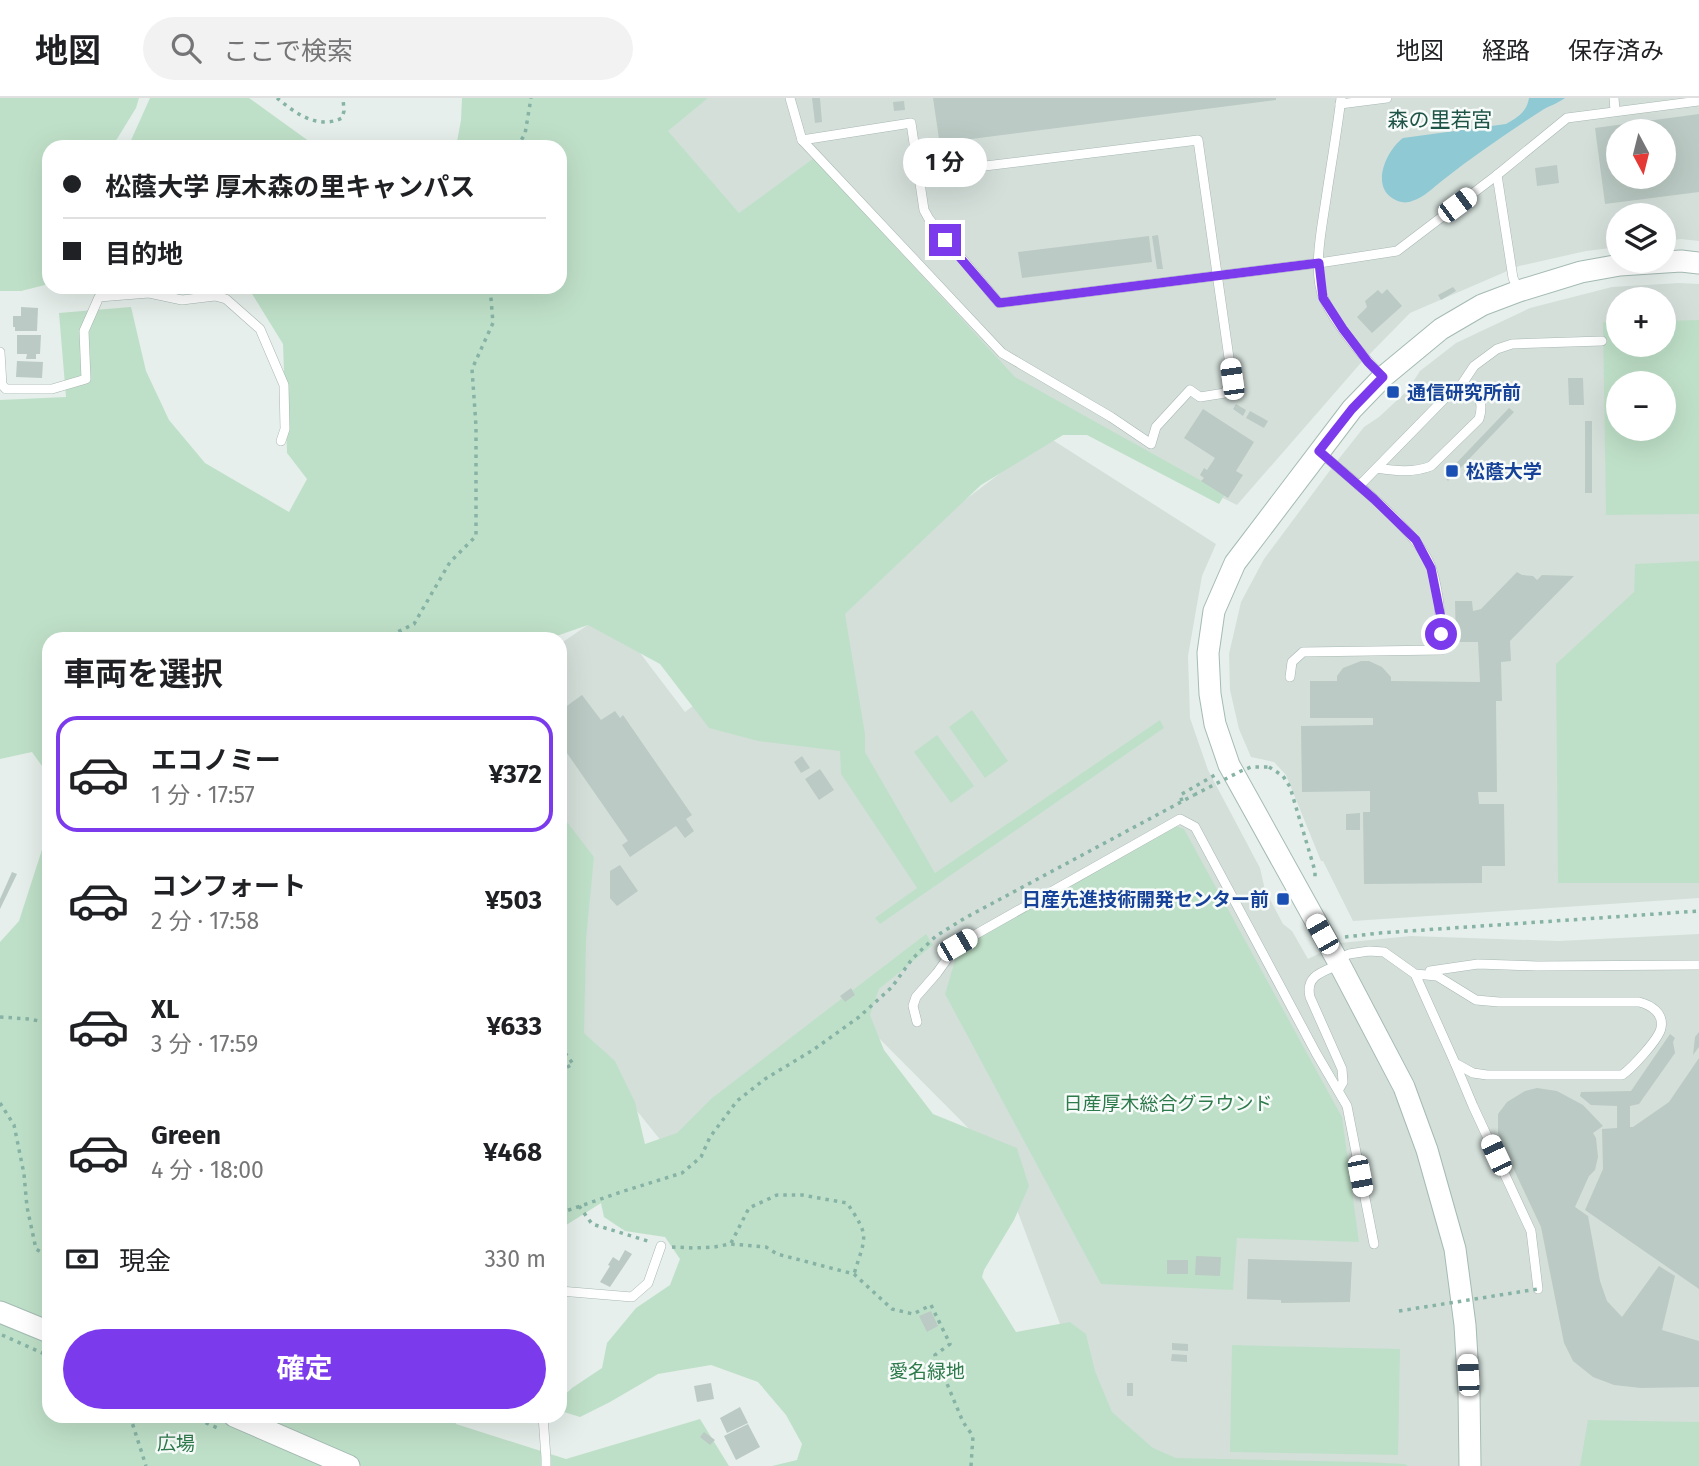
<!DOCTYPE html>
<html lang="ja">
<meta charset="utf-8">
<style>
body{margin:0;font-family:"Fira Sans","Noto Sans JP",sans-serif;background:#f2f2f2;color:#202124;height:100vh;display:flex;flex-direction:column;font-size:26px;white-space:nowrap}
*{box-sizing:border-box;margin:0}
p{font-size:23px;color:#757577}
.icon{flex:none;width:38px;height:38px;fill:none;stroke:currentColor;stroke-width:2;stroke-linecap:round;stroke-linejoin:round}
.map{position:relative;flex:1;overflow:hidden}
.side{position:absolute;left:42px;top:534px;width:525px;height:791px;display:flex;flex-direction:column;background:#fff;border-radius:21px;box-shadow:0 7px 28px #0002}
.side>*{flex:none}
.banner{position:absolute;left:42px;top:42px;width:525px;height:154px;border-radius:21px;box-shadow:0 7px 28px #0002;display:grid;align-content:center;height:154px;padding:0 21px;background:#fff}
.needle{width:46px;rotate:173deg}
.tools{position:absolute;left:1606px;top:21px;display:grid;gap:14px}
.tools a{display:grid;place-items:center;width:70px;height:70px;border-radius:50%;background:#fff;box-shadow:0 7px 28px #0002;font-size:35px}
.end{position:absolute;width:32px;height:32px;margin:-16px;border:9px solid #7c3aed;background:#fff;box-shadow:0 0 0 4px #fff}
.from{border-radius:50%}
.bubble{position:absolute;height:49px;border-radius:24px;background:#fff;box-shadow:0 7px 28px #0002;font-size:23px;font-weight:700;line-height:49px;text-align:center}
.car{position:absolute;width:21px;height:42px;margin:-21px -10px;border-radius:9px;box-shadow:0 0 5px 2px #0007;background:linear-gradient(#fff 24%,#345 0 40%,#fff 0 76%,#345 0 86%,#fff 0)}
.banner b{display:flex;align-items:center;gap:24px;height:66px;font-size:26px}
.banner b+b{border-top:2px solid #e0e0e0}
.banner i{width:18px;height:18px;background:#202124}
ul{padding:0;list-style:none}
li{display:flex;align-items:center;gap:21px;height:116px;margin:0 14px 10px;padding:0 7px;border:4px solid transparent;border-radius:21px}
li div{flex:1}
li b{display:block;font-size:26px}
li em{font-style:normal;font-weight:700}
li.active{border-color:#7c3aed}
li>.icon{width:63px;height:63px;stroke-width:1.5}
h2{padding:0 21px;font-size:32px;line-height:84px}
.pay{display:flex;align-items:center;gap:18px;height:77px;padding:0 21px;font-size:26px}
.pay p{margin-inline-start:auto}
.button{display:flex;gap:14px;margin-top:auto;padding:14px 21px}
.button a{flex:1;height:80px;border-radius:42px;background:#7c3aed;color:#fff;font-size:28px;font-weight:700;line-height:80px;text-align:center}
header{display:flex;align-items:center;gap:42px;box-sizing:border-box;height:98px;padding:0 35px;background:#fff;border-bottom:2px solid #e0e0e0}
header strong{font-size:33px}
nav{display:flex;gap:38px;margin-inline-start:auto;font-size:24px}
.search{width:490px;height:63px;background:#f2f2f2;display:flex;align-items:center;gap:18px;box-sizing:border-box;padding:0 24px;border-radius:38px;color:#757577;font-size:26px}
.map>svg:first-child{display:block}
.built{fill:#d4dfda;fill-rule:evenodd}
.green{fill:#bfe0c8;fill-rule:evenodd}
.water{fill:#8ec9d4}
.building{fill:#bbcac4;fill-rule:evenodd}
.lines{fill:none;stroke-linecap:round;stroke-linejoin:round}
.lane-casing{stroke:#a8b8b2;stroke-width:10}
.secondary-casing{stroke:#a4bbb3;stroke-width:23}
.path{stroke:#86b3a5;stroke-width:3.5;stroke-dasharray:3.5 5;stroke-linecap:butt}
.lane{stroke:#fff;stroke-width:9}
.secondary{stroke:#fff;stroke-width:21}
.path-bridge{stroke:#86b3a5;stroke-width:3.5;stroke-dasharray:3.5 5;stroke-linecap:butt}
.route{stroke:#7c3aed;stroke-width:9}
.transit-dot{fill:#1a4fb4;stroke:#f7fbf9;stroke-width:2.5}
.labels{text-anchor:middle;stroke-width:5;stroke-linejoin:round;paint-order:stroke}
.transit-label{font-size:19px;font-weight:bold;fill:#164399;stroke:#f7fbf9;text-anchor:start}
.park-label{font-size:19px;fill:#2d7a4b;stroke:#f7fbf9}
.neighbourhood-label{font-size:21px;fill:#1f5548;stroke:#f7fbf9}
</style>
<header>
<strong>地図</strong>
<div class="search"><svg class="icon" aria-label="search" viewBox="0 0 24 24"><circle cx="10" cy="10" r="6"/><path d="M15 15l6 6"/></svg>ここで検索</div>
<nav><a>地図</a><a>経路</a><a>保存済み</a></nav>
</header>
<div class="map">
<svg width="1699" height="1368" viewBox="0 0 1699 1368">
<rect width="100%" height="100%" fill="#e6efeb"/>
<g class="built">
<path d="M698,0H1699V143L1681,141L1664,143V117H1619V149L1586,153L1519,168L1410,215L1359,267L1237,407L1005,292L742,127L658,33ZM1619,33H1664V79H1619Z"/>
<path d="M1679,185L1699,186V800L1353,823L1323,763H1321L1286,677L1274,664L1251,659L1239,631L1230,592L1229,556L1241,504L1264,461L1334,367L1364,329L1379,319L1407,293L1420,273L1456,245L1530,210L1612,189ZM1619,201H1664V247H1619ZM1619,285H1664V331H1619Z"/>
<polygon points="1048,339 1216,446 1202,478 1188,558 1190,620 1208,672 1260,770 1265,792 1283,826 1292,833 1308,861 1340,845 1411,838 1559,843 1699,836 1699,1368 1160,1368 1097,1324 997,1059 855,916 666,1049 560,917 560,546 608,513 685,614"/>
</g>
<g class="green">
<polygon points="0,0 139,0 136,10 112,49 49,49 49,186 21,193 0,193"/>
<polygon points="150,0 249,0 317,49 128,49"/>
<polygon points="462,0 708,0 668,33 739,115 814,60 1015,279 1225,396 1219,406 1087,337 1063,337 981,387 845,516 865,636 865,654 935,775 1160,622 1164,630 880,826 875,820 917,790 841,676 840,653 758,643 709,630 660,566 588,527 548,541 49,541 49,678 32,654 0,661 0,302 66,299 59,215 131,209 146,273 169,322 205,365 289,414 307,381 287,355 283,246 249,191 235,189 560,189 560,49 456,49 461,22"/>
<path d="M1699,222V416L1606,417L1603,224H1619V247H1664V223ZM1619,285H1664V331H1619Z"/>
<polygon points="1699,463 1699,785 1558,785 1556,566 1634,494 1635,466"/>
<polygon points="972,612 1008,663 985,680 949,629"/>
<polygon points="937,637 974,688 951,705 914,654"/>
<polygon points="560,715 594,759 586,842 584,935 615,963 635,1004 645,1046 677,1035 712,1000 926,836 933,847 879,891 870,917 884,952 933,1016 1017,1050 1029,1088 1014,1122 984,1172 982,1179 1016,1234 1070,1224 1086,1236 1095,1273 1112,1314 1153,1350 1176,1360 1365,1364 1405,1366 1408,1368 772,1368 797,1362 802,1346 786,1317 758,1284 711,1267 658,1276 610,1304 580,1319 564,1314 560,1308 560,1301 572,1290 602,1270 607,1245 636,1210 670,1187 680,1161 665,1139 625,1133 604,1119 601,1105 560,1131"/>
<polygon points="49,720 49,1318 453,1318 456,1326 566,1361 700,1321 729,1368 0,1368 0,844 19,823 48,733"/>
<polygon points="1173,727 1184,731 1342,1019 1359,1144 1237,1140 1233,1192 1101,1186 945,896 958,852"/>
<polygon points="1232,1247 1400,1251 1398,1357 1230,1354"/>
<polygon points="1588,1322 1699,1324 1699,1368 1580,1368"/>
</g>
<path class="water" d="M1529,0H1565C1557,6 1548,8 1541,13C1507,35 1475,57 1443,82C1434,89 1423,100 1412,103C1405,106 1398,104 1392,100C1371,86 1387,52 1403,40L1506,26C1517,20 1527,14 1529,0Z"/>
<g class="building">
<polygon points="812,0 820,0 822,24 815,25"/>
<polygon points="933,0 1276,0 1276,2 948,44 947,40 939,41"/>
<polygon points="904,3 905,12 894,13 893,4"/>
<path d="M1699,16V94L1605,106L1595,30ZM1619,33H1664V79H1619Z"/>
<polygon points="1557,67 1559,85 1537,88 1535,70"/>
<polygon points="1158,137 1163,171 1157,171 1152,138"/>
<polygon points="1149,138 1152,164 1022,180 1018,154"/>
<polygon points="1453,189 1456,193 1441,202 1438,197"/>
<polygon points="1387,191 1402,208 1372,235 1357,219 1367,209 1365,203 1378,192 1382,196"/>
<polygon points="21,209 38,210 37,233 15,233 15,229 13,229 13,218 21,218"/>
<polygon points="17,237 41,237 40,256 36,256 36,261 26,261 27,256 17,256"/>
<polygon points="17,263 43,264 42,280 16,279"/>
<polygon points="1568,280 1583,280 1584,307 1569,307"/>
<polygon points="1236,306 1246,312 1243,318 1233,311"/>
<polygon points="1509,310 1514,314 1448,383 1444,378"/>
<polygon points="1203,311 1254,344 1236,373 1243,377 1228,400 1201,383 1204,380 1200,377 1204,370 1207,372 1215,360 1184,340"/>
<polygon points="1250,313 1268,323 1264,330 1246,320"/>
<rect x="1585" y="323" width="7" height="72"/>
<polygon points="1517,474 1522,477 1533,478 1537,482 1542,477 1574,478 1510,543 1511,563 1501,564 1502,603 1496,603 1497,694 1478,694 1479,706 1504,706 1505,768 1482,768 1482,785 1364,786 1363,714 1370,714 1370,693 1302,694 1301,628 1373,627 1373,620 1310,620 1310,583 1337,583 1337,578 1343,570 1361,563 1369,563 1382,569 1391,579 1391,583 1480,584 1478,544 1456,544 1455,503 1472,503 1473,513 1481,511"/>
<polygon points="582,597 601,622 615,613 620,620 623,617 692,717 686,721 694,733 685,740 676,728 630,759 622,747 628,743 560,645 560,613"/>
<polygon points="802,658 810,670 801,675 794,664"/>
<polygon points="820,671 834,692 819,702 805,681"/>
<polygon points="1360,715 1360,732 1346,732 1346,716"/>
<polygon points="620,767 638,793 617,808 610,800 610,773"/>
<polygon points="12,774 17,776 0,811 0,801"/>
<polygon points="851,890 855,897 845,904 840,898"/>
<polygon points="1699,934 1699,949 1693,957 1695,939"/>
<polygon points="1670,936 1675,940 1673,944 1675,955 1639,1006 1630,1008 1630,1029 1633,1029 1669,1004 1699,960 1699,1191 1585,1112 1603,1071 1602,1031 1617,1030 1617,1008 1591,1007 1580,998 1581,994 1631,993"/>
<polygon points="1537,990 1557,993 1583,1007 1603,1028 1593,1035 1596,1040 1598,1059 1595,1072 1589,1078 1575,1109 1588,1118 1600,1183 1607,1203 1622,1219 1659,1168 1675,1178 1662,1232 1699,1243 1699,1289 1641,1290 1614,1287 1593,1279 1573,1263 1564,1245 1541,1129 1500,1042 1498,1035 1498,1016 1507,1004 1525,993"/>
<polygon points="625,1152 632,1156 610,1189 600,1184 610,1168 608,1167 613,1159 619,1163"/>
<polygon points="1196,1158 1221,1159 1220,1178 1195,1177"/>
<polygon points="1248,1161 1352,1164 1350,1204 1281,1205 1281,1202 1247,1201"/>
<rect x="1167" y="1162" width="21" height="14"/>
<polygon points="931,1213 938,1228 927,1234 919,1218"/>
<polygon points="1172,1245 1188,1246 1188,1253 1172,1252"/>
<polygon points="1172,1256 1187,1257 1187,1264 1171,1263"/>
<polygon points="711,1285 714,1301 697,1304 694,1288"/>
<rect x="1127" y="1285" width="6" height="13"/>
<polygon points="740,1309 748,1325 727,1335 720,1320"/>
<polygon points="748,1326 760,1349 736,1362 724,1338"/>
<polygon points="704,1334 715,1342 710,1347 700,1339"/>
</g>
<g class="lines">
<defs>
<g id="lane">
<polyline points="790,0 802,42 1002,255 1111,319 1151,346 1156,329 1190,292 1200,299 1225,295 1232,281 1198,42 919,76"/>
<path d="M1341,0C1337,34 1331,67 1326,101C1322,129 1312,174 1324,201C1335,225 1363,259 1382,278"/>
<polyline points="1614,0 1615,13"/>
<polyline points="1340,6 1387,0"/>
<polyline points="802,42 911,25 924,112 929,121 999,205 1319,165 1397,153 1497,77 1567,20 1699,3"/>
<polyline points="1497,77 1513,180 1519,193"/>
<polyline points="0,254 2,287 6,291 52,291 86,281 84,233 99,199 149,195 182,202 215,198 226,201 260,231 284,287 285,331 281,343"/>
<polyline points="1460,289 1474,268 1497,251 1512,246 1602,243"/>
<path d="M1359,388L1452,293L1460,289C1478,295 1485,302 1479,321L1431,368C1414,375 1395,373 1377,370"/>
<path d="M1290,579L1292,564L1303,554L1441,552C1441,525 1440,498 1432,472C1420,433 1351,382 1320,354"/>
<path d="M1338,861L1349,856L1369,853L1384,854L1415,876L1455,965L1473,975L1487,977H1622C1632,970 1659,941 1661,930C1664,915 1651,907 1639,904H1499L1476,902L1437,878L1415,876"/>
<path d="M1338,867C1322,874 1305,878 1310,899L1342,971L1343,984L1339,991"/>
<polyline points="1430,873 1478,866 1537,868 1699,867"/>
<polyline points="917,924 913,908 916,899 937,875 957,847 1180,721 1195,729 1316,955 1347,1008 1374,1146"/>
<polyline points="1455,965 1473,1008 1531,1133 1538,1191"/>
<polyline points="560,1193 632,1199 648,1185 661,1148"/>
<polyline points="543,1318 546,1360 546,1368"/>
</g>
<g id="secondary">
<polyline points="0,1214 49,1234"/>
<polyline points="234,1318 349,1368"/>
<polyline points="1470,1368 1469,1294 1465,1227 1455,1151 1427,1052 1404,989 1340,867 1229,667 1215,626 1210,596 1208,555 1214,513 1235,465 1352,311 1383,279 1441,231 1482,207 1519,193 1581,174 1620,167 1681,163 1699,165"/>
</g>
</defs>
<use href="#lane" class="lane-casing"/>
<use href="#secondary" class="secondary-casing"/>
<g class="path">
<path d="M277,0C295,15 318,32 342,20L344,13L343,0"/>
<polyline points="517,49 525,36 531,0"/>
<polyline points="383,541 414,526 450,464 476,438 476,328 472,271 493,225 490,189"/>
<polyline points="1269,669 1283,678 1290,689 1315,773 1315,783"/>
<polyline points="1182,703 1180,697 1215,677"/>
<polyline points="1345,839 1380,835 1699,813"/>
<polyline points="0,919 29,921 49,925"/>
<polyline points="560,948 573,966 560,973"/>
<polyline points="0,1005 14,1027 24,1076 27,1109 36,1151 43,1155 49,1155"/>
<polyline points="560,1107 563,1114"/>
<polyline points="579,1108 592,1126 651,1144"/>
<polyline points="560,1113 563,1114 624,1093 682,1075 701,1059 710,1039 737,1003 765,981 813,952 859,919 892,889 912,861 936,838 965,820 1194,697"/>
<path d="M731,1145L749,1110L777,1097H802L847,1105C870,1139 866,1137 854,1176"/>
<polyline points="672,1149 695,1150 714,1149 730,1146 766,1149 777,1156 854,1176 892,1211 913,1216 931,1207 950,1246 935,1257 963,1324 973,1338 971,1368"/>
<polyline points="2,1237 49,1258"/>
<polyline points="130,1318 146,1368"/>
<polyline points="190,1318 220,1331"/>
</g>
<use href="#lane" class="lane"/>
<use href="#secondary" class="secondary"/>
<g class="path-bridge">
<polyline points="1194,697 1241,673 1251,669 1269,669"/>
<polyline points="1399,1213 1538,1191"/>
</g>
</g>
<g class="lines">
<polyline class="route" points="945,142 999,205 1319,165 1323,200 1343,231 1368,264 1383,279 1352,311 1319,353 1374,401 1416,442 1431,470 1441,520 1441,536"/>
</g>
<g class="transit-dot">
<rect x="1386" y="287" width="14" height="14" rx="3.5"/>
<rect x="1445" y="366" width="14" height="14" rx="3.5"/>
<rect x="1276" y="794" width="14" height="14" rx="3.5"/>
</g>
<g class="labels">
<g class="transit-label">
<text x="1407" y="301">通信研究所前</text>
<text x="1466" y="380">松蔭大学</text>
<text x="1269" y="808" text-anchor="end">日産先進技術開発センター前</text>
</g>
<g class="park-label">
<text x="1168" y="1012">日産厚木総合グラウンド</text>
<text x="927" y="1280">愛名緑地</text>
<text x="176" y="1352">広場</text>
</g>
<g class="neighbourhood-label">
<text x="1440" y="29">森の里若宮</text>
</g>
</g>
</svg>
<div class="tools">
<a><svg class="needle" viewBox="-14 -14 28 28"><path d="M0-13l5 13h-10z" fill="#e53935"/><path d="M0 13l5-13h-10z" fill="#757577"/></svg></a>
<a><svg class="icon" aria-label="layers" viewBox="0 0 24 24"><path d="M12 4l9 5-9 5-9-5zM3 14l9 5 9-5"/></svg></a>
<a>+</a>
<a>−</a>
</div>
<i class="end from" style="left:1441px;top:536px"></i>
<i class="end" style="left:945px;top:142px"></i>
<div class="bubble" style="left:903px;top:40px;width:84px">1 分</div>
<i class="car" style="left:1457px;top:107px;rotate:53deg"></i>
<i class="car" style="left:1232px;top:281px;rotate:352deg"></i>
<i class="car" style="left:1322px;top:836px;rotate:330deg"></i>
<i class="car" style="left:957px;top:847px;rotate:60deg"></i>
<i class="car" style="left:1496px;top:1057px;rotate:335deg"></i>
<i class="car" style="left:1360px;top:1078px;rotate:169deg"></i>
<i class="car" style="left:1468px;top:1277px;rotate:357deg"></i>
<div class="banner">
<b><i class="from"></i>松蔭大学 厚木森の里キャンパス</b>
<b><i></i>目的地</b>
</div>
<section class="side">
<h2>車両を選択</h2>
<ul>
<li class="active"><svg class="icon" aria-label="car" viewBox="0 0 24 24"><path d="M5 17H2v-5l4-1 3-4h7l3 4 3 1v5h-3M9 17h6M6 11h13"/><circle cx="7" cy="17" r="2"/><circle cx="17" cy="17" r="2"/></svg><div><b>エコノミー</b><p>1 分 · 17:57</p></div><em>¥372</em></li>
<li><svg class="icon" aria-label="car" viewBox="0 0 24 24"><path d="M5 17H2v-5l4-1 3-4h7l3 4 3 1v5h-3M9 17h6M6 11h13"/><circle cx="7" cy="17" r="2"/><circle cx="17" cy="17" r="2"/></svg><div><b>コンフォート</b><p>2 分 · 17:58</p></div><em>¥503</em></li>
<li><svg class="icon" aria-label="car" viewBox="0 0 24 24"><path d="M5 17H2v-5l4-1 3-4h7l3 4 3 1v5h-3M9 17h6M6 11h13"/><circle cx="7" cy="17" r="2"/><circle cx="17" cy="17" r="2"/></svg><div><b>XL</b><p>3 分 · 17:59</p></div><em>¥633</em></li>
<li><svg class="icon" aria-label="car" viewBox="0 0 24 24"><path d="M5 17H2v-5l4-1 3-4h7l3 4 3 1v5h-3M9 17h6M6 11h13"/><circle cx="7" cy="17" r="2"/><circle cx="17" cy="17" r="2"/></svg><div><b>Green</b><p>4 分 · 18:00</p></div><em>¥468</em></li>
</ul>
<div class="pay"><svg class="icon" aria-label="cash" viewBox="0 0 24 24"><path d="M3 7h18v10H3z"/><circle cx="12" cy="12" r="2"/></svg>現金<p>330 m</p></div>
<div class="button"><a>確定</a></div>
</section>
</div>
